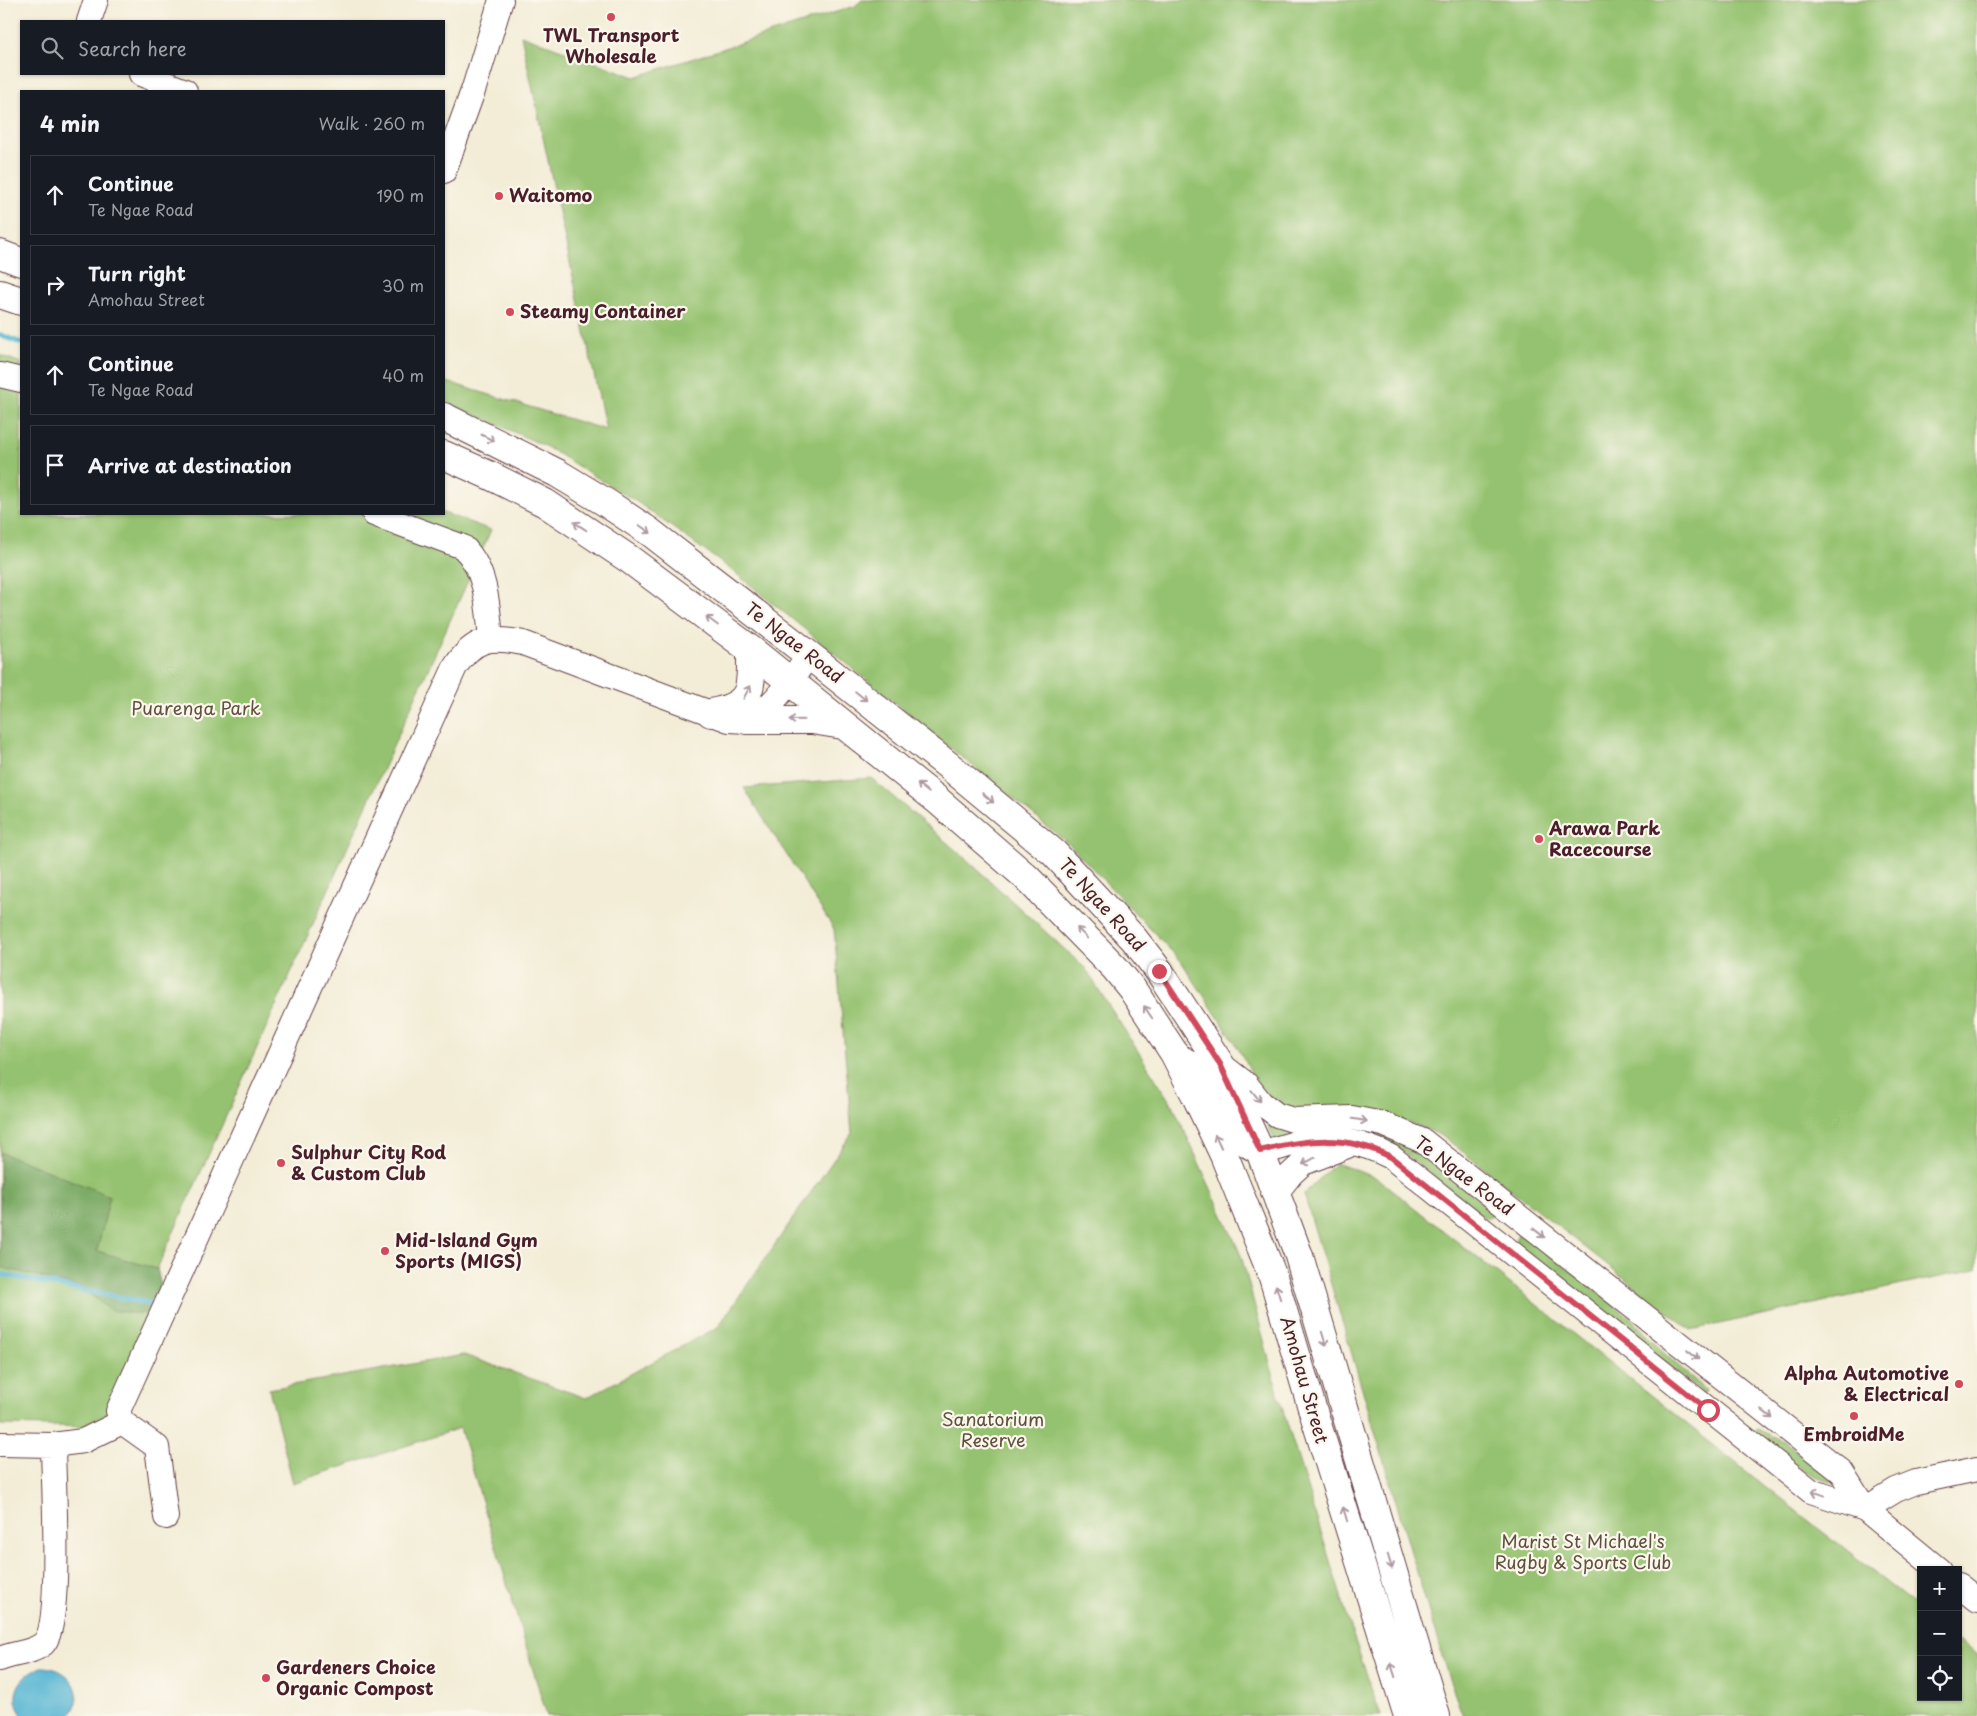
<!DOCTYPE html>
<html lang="en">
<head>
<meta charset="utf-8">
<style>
	:root { --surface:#171b24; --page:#20242c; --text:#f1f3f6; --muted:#9ea1a6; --line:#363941 }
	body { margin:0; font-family:"Playpen Sans",sans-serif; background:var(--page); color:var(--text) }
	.controls { position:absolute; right:15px; bottom:15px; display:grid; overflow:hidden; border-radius:0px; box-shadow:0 1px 4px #0004 }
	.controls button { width:45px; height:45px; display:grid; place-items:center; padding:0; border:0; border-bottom:1px solid var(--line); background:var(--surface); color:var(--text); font:25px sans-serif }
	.stop { position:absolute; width:15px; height:15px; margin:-11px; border:4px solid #d1495b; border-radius:50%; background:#fff }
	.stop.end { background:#d1495b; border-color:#fff; box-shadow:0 1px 5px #0008 }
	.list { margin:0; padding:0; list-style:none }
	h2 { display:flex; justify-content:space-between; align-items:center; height:65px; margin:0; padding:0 20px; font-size:21px }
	h2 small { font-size:16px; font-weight:400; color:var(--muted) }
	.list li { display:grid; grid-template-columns:32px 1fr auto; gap:15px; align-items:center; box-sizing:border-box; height:80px; margin:0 10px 10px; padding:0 10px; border:1px solid var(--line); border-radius:0px }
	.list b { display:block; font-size:19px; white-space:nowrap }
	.list p { margin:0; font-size:16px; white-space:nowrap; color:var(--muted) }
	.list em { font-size:16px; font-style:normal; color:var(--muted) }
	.icon { flex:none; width:28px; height:28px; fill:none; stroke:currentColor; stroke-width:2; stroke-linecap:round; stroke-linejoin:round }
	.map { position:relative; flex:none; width:1977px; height:1716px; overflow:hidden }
	.search { position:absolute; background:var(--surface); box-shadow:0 1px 4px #0004; left:20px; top:20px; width:425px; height:55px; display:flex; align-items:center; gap:12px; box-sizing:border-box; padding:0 18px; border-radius:0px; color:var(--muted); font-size:19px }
	.panel { position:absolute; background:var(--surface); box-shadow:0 1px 4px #0004; left:20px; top:90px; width:425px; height:425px; border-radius:0px }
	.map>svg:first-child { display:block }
</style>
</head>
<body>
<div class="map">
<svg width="1977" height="1716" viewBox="0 0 1977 1716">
	<rect width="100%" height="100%" fill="#fbf7ec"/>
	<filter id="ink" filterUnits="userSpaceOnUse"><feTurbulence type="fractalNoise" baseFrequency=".02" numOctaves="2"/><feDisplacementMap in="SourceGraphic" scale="10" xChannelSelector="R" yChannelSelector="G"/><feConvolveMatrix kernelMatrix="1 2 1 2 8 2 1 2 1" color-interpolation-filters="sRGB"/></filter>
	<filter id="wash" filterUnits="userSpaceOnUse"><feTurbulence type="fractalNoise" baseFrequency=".0096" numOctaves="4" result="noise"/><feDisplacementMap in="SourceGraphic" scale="20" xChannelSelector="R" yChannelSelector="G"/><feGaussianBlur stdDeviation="1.12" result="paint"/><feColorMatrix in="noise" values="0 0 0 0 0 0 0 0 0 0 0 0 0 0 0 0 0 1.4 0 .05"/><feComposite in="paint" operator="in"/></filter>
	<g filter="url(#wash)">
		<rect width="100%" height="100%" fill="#f3edd7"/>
		<!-- green -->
		<path fill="#95c26f" stroke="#70704d" d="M862,0H1977V1269L1691,1330L1445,1138C1399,1112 1341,1114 1289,1109L1275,1101L1261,1089L1235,1043L1181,961L1070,845L733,571L637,502L545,446L444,401V381L606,430L521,35L635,77L855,6Z
			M0,355L21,363V514L444,513L491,530L157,1269L162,1291L113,1403L99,1427L0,1425Z
			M871,778L965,858L1085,968L1174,1108L1241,1255L1281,1404L1354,1638L1381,1716H547L460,1428L293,1483L269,1389L464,1355L586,1398L718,1327L852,1133L834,929L744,788Z
			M1344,1121L1410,1144L1493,1210V1215L1489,1218L1484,1217L1402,1151L1275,1140L1266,1122Z
			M1336,1163L1377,1178L1921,1610V1697H1958V1640L1977,1654V1716H1463L1448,1676L1304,1194Z
			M1518,1234H1524L1631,1318L1665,1354L1706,1390L1704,1394L1517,1246L1515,1240Z
			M1757,1429L1784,1441L1836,1482C1807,1481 1775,1449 1753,1432Z"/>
		<!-- forest -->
		<path fill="#78a862" stroke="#616446" d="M0,1152L110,1196L97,1251L157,1269L162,1291L157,1313H132L110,1310L81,1287L0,1267Z"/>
		<!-- water -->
		<path fill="#54b5d3" stroke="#4f6a7f" d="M41,1667C68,1666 90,1693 69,1716H23C7,1696 20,1675 41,1667Z"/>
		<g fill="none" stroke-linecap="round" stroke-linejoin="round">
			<!-- stream -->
			<path stroke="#54b5d3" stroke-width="5.5" d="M0,335L21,343
				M0,1274L153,1304"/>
		</g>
	</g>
	<g filter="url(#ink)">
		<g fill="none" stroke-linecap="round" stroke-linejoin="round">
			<!-- minor casing -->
			<g stroke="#633e45" stroke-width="26">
				<path id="minor" d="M89,21L96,0
					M141,74L185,91
					M444,171L474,88L501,0
					M0,375L21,380
					M374,514L463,547C487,570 488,609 491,640
					M1174,1053C1183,1059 1199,1066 1205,1076C1221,1101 1226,1141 1259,1151C1267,1153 1293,1143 1303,1141C1333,1136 1365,1143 1391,1157L1811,1491L1865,1509
					M1220,1064L1246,1084L1261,1103L1277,1115L1293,1120L1352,1118L1383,1124L1423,1141L1842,1472L1865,1509L1939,1570
					M1276,1193L1291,1174L1303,1163L1347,1146
					M0,1444L53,1445L83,1441L122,1422
					M1865,1509L1896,1490L1916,1482L1977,1469
					M166,1517L157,1447L122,1422L118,1411L455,667C474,638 490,636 523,643L729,720C734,720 740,721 745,720C769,715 795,674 809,655
					M1958,1585L1977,1600
					M0,1659C14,1653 32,1653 43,1644C63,1626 53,1477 53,1445"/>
			</g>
			<!-- major casing -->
			<g stroke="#633e45" stroke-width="30">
				<path id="major" d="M0,254L21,262
					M0,294L21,301
					M444,417L557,473L605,502L650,532L809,655L949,766L1054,853L1134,939L1159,971L1220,1064L1260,1151L1299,1256L1436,1716
					M444,455L491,476L545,503L629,559L751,650L936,799L1026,877L1115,968L1132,989L1174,1053L1195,1094L1224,1155L1273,1277L1312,1408L1408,1716
					M711,713C755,705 751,687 751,650
					M746,720H812L843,725"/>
			</g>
			<!-- minor -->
			<use href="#minor" stroke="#fff" stroke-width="24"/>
			<!-- major -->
			<use href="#major" stroke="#fff" stroke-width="28"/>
		</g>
		<!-- one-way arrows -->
		<defs><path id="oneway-shaft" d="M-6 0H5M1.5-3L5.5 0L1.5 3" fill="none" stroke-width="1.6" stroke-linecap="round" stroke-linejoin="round" transform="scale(1.25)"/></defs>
		<g stroke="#ae9aa0">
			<use href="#oneway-shaft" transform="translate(488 438) rotate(26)"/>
			<use href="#oneway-shaft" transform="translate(580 526) rotate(-147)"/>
			<use href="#oneway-shaft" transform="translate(645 529) rotate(35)"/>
			<use href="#oneway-shaft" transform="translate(712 621) rotate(-143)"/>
			<use href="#oneway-shaft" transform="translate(747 692) rotate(-62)"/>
			<use href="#oneway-shaft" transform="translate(861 696) rotate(39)"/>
			<use href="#oneway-shaft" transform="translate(796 720) rotate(179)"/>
			<use href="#oneway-shaft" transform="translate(923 788) rotate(-141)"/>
			<use href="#oneway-shaft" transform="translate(988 798) rotate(40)"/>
			<use href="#oneway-shaft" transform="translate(1082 933) rotate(-134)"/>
			<use href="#oneway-shaft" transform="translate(1148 1012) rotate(-124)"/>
			<use href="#oneway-shaft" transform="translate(1256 1096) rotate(51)"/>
			<use href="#oneway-shaft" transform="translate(1360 1120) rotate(10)"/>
			<use href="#oneway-shaft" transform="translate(1218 1141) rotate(-115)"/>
			<use href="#oneway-shaft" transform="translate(1309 1161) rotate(152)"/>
			<use href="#oneway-shaft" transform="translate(1539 1233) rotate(38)"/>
			<use href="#oneway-shaft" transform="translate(1278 1292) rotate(-107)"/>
			<use href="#oneway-shaft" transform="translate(1324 1339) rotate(73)"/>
			<use href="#oneway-shaft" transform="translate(1693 1355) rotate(38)"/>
			<use href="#oneway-shaft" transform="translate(1767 1414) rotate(38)"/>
			<use href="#oneway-shaft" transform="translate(1818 1493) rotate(-160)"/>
			<use href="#oneway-shaft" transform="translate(1345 1514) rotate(-107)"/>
			<use href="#oneway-shaft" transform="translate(1390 1562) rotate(73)"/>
			<use href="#oneway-shaft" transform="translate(1393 1670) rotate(-108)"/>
		</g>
	</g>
	<g fill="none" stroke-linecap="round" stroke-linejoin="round" filter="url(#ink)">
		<!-- route -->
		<path stroke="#d1495b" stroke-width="6" d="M1159,971L1220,1064L1260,1151C1308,1139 1346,1134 1391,1157L1708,1410"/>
	</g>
	<!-- markers -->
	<g fill="#d1495b" stroke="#fbf7ec" stroke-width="2">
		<circle cx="611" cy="17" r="5"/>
		<circle cx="499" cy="196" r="5"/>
		<circle cx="510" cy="312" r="5"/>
		<circle cx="1539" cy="839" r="5"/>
		<circle cx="281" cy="1163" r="5"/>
		<circle cx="385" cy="1251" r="5"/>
		<circle cx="1959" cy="1384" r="5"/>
		<circle cx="1854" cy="1416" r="5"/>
		<circle cx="266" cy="1678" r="5"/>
	</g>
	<g text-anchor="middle" stroke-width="4.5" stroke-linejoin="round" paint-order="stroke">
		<!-- poi labels -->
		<g font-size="18" font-weight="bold" fill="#4a1f2b" stroke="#fbf7ec" text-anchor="start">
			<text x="611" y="42" text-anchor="middle">TWL Transport<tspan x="611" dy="21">Wholesale</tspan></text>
			<text x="509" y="202">Waitomo</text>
			<text x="520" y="318">Steamy Container</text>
			<text x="1549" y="835">Arawa Park<tspan x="1549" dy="21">Racecourse</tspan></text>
			<text x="291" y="1159">Sulphur City Rod<tspan x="291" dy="21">&amp; Custom Club</tspan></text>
			<text x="395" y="1247">Mid-Island Gym<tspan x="395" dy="21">Sports (MIGS)</tspan></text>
			<text x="1949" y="1380" text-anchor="end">Alpha Automotive<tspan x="1949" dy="21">&amp; Electrical</tspan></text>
			<text x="1854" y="1441" text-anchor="middle">EmbroidMe</text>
			<text x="276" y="1674">Gardeners Choice<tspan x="276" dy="21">Organic Compost</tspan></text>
		</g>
		<!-- street labels -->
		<g font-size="18" fill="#4a1f2b" stroke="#fbf7ec">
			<text transform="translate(794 643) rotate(38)" y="6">Te Ngae Road</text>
			<text transform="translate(1102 905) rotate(48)" y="6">Te Ngae Road</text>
			<text transform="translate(1464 1176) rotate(37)" y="6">Te Ngae Road</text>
			<text transform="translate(1304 1380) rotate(74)" y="6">Amohau Street</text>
		</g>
		<!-- park labels -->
		<g font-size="18" fill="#60503f" stroke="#fbf7ec">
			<text x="196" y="715">Puarenga Park</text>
			<text x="993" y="1426">Sanatorium<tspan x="993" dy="21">Reserve</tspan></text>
			<text x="1583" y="1548">Marist St Michael's<tspan x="1583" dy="21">Rugby &amp; Sports Club</tspan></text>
		</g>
	</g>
</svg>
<div class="controls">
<button>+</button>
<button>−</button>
<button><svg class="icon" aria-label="locate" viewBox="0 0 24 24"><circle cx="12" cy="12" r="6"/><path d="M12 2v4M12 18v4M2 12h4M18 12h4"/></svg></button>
</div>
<div class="stop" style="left:1708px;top:1410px"></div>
<div class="stop end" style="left:1159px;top:971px"></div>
<div class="search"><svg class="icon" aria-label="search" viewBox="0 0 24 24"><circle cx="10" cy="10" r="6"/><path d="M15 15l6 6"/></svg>Search here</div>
<section class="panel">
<h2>4 min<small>Walk · 260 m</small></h2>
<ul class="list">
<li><svg class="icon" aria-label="ahead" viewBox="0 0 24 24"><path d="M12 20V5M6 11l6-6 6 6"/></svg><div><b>Continue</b><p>Te Ngae Road</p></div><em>190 m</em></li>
<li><svg class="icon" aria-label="right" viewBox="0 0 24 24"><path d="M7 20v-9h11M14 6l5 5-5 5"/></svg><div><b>Turn right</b><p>Amohau Street</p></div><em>30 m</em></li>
<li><svg class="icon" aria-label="ahead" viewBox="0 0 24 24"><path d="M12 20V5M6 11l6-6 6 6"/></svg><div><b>Continue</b><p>Te Ngae Road</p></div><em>40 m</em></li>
<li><svg class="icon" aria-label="arrive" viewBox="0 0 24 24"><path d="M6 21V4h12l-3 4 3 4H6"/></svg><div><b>Arrive at destination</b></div></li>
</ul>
</section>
</div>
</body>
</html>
